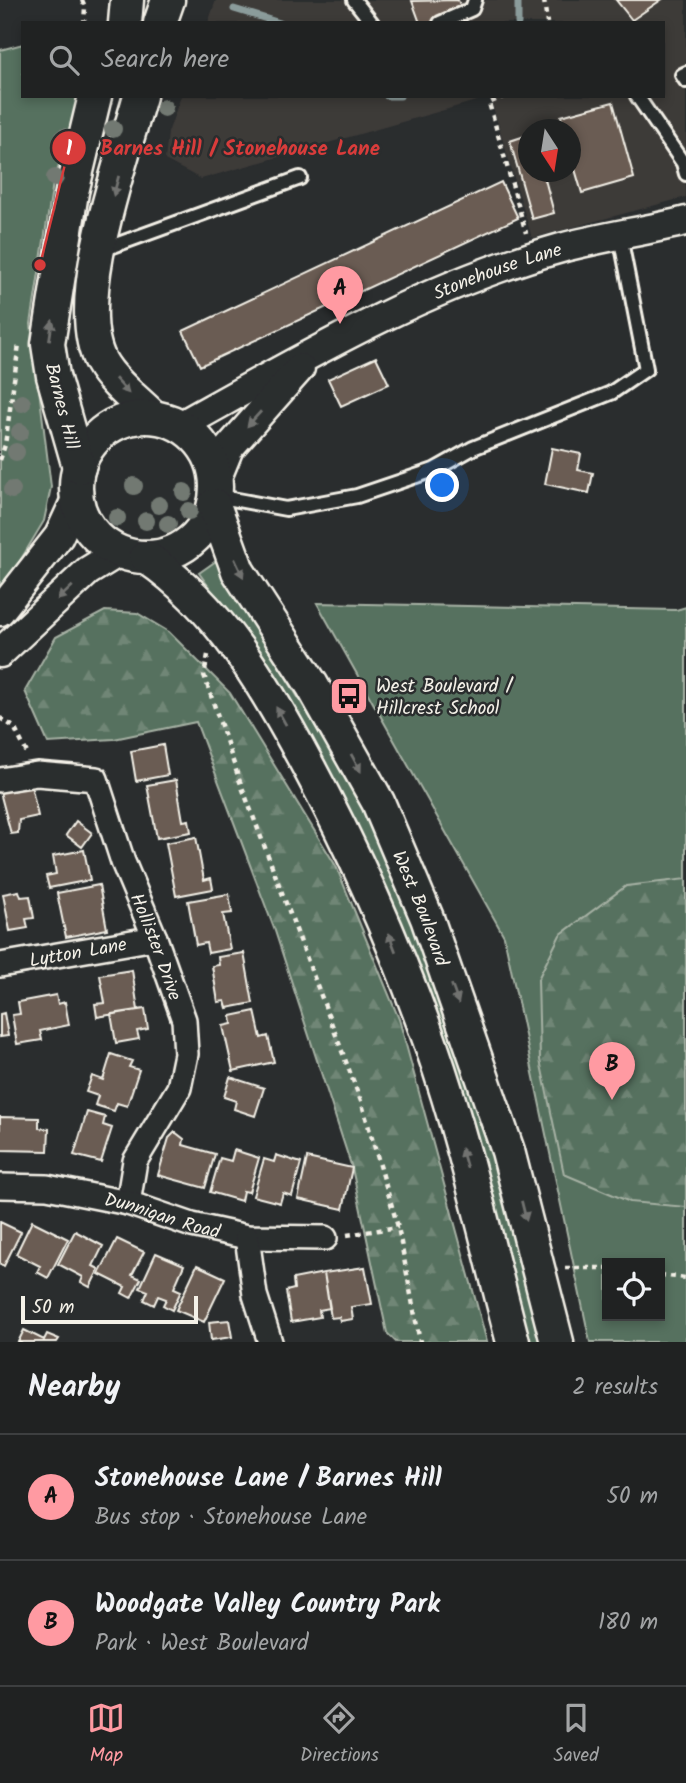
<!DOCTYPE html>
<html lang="en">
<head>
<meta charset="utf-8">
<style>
	:root { --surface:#202222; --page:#2d2f2f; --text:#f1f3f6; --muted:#a2a4a5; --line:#3d3f40; --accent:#ff9aa2 }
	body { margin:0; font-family:Kalam,sans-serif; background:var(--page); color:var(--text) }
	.controls { position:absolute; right:21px; bottom:21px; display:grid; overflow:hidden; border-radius:0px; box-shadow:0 4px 10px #0003 }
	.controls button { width:63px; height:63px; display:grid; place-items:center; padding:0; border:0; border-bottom:2px solid var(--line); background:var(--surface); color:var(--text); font:35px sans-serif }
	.compass { position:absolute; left:518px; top:119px; width:63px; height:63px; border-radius:50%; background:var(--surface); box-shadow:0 4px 10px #0003; rotate:168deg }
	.scale { position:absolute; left:21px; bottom:18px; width:177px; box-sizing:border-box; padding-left:7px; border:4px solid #f4f1e8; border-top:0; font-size:19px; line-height:24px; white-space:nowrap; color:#f4f1e8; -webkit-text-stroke:5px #2a2d2e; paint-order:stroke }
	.you { position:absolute; left:443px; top:486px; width:24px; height:24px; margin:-18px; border:5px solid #fff; border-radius:50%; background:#1a73e8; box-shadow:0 0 0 10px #1a73e833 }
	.badge { display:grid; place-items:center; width:46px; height:46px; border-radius:50%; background:var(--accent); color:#111; font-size:23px; font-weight:700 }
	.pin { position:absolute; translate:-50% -58px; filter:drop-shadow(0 2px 4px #0008) }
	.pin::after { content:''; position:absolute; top:37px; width:24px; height:21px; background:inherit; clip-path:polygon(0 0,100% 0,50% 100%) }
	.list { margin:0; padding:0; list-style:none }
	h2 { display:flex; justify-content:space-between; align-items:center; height:91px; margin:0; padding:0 28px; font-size:30px }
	h2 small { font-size:23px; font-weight:400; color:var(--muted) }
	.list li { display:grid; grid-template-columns:46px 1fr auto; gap:21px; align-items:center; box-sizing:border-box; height:126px; padding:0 28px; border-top:2px solid var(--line) }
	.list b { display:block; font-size:26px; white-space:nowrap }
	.list p { margin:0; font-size:23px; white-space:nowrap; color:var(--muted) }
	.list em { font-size:23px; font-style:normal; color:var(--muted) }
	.icon { flex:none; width:38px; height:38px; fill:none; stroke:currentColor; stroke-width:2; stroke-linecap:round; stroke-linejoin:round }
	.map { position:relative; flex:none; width:686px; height:1342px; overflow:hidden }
	.search { position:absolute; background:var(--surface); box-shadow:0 4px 10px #0003; left:21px; right:21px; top:21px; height:77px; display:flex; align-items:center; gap:18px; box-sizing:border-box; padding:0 24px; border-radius:0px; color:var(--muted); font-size:26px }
	.sheet { height:343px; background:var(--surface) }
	nav { display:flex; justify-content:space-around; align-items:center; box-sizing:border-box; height:98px; border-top:2px solid var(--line); background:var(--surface); font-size:19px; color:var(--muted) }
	nav a { display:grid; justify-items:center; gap:4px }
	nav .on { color:var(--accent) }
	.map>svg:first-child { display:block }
</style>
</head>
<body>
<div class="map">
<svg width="686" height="1342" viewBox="0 0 686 1342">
	<defs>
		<pattern id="forest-firs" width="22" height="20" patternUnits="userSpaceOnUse" patternTransform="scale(1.75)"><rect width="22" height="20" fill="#57715f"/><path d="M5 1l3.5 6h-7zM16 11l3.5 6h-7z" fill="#708676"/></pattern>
	</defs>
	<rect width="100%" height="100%" fill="#2a2d2e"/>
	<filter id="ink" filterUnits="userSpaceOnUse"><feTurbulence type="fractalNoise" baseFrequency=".0143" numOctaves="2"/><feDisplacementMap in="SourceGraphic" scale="14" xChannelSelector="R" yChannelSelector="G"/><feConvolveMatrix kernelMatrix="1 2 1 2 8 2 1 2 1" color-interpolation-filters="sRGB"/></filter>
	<g filter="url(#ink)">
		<!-- built -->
		<path fill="#3e3b39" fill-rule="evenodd" d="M216,0H686V197L532,238L490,97L201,179L165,160L168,133L181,96H663V23H208ZM528,130H570V172H528Z"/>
		<!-- green -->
		<path fill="#57715f" stroke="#a6b1a4" stroke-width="2" fill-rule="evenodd" d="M23,44V96H83L53,183L31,324L51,487L44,521L0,594V50Z
			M216,561L355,792L413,922L466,1050L544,1342H524L448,1063L242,633L199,573Z
			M317,603L676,610L686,607V1342H590L504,936ZM607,1263H660V1316H607Z"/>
		<!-- forest -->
		<path fill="url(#forest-firs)" stroke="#a6b1a4" stroke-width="2" d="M105,611L137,613L169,632L230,693L336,866L399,1019L487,1342H396L387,1333L352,1168L275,931L196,722L114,739L48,743L25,691L56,637Z
			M686,879V1207L630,1202L564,1174L540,1060L538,979L560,935L626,886Z"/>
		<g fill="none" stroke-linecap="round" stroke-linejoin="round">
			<!-- stream -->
			<path stroke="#8b9c9b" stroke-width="7" d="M234,9L280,23
				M518,23V0
				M387,96H400"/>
		</g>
		<!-- building -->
		<path fill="#6b5c52" stroke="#f4f1e8" stroke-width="2" d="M458,0L467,23H420L412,1Z
			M616,0H661L632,20Z
			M613,102L634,178L582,193L570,152V130H564L561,116Z
			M528,135V172H543L554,213L532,219L510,141Z
			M501,182L518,218L200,366L183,331Z
			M376,357L389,384L341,406L328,379Z
			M552,448L581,454L578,470L593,473L589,493L545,484Z
			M163,745L168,775L136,781L131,751Z
			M176,780L183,821L189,820L191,832L157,838L147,785Z
			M31,785L38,816L19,820L18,833L11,834L0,792Z
			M76,821L92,833L82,847L66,835Z
			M196,837L204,880L211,878L213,889L176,896L166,843Z
			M84,850L90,880L49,888L46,876L56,874L53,856Z
			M99,885L107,929L66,937L57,893Z
			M19,891L21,897L30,896L34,918L26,919L28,928L10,931L3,894Z
			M229,894L232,913L223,914L230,949L208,953L206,943L196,945L188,901Z
			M244,953L253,1003L227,1008L225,1001L218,1002L212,966L219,965L218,957Z
			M132,970L138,1010L97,1017L95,1004L105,1003L100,975Z
			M56,995L58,1004L65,1002L69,1025L40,1031L42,1040L17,1044L12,1015L20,1014L18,1002Z
			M145,1009L148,1029L137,1031L139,1039L116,1043L111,1014Z
			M255,1011L261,1038L268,1036L274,1062L233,1071L223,1026L232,1024L231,1016Z
			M4,1013L8,1036L0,1037V1014Z
			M111,1054L132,1061L129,1067L139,1070L127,1106L117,1103L114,1111L95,1105L98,1096L86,1092L92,1076L103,1080Z
			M230,1077L264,1088L255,1116L234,1109L236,1101L224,1097Z
			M87,1112L105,1117L103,1125L112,1128L101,1162L74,1155Z
			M0,1117L39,1118V1128L49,1129L48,1151L0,1150Z
			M175,1132L184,1139L183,1145L215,1154L205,1188L158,1175L169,1138Z
			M234,1150L259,1158L249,1192L243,1191L241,1201L210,1192L220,1158L231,1161Z
			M276,1155L301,1163L292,1196L283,1193L280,1203L253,1196L264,1159L274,1162Z
			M307,1158L352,1168L343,1209L298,1199Z
			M32,1221L68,1239L48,1278L37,1272L40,1266L16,1254Z
			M0,1222L21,1232L4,1266L0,1264Z
			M75,1231L103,1246L93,1266L99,1269L90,1287L81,1282L83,1277L58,1264Z
			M117,1239L144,1252L132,1275L141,1279L131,1298L122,1293L125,1287L99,1274Z
			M156,1253L184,1265L174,1288L181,1291L172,1310L163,1305L166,1299L158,1296L154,1305L144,1300L148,1291L140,1288Z
			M197,1265L225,1278L204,1322L176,1310Z
			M365,1267L372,1304L351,1307L353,1319L340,1321L339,1317L331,1318L324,1273Z
			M324,1273L330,1308L319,1310L320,1317L291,1322L286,1291L294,1289L293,1279Z
			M229,1320L232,1337L211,1340L209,1322Z
			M24,1330L44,1340L47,1334L59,1339L57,1342H18Z"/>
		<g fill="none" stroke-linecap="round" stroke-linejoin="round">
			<!-- service casing -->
			<g stroke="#f4f1e8" stroke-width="18">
				<path id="service" d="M354,0L372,23
					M440,23L472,9L475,0
					M686,73L682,75L686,81
					M637,96L683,163L686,174
					M102,250L300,178
					M216,496L286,509L357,496L434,470L473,448L611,393L646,369L620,236"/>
			</g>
			<!-- minor casing -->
			<g stroke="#f4f1e8" stroke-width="28">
				<g id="minor">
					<path id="s1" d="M0,780L37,774L96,779L123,862L155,938L184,1020L186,1054L179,1088L135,1161L128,1203"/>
					<path id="s2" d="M0,965L155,938"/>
					<path id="s3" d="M0,1186L47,1187L128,1203L192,1225L247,1237L325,1238"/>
					<path d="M247,1237L255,1295L270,1342"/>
				</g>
			</g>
			<!-- tertiary casing -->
			<g stroke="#f4f1e8" stroke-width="33">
				<g id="tertiary">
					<path id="s4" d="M180,426C302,358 426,285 561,248C602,237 645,231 686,221"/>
					<path d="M216,480L229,448L300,368"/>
					<path d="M0,611L59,536L77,497"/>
					<path d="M0,653L88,571L119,552"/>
				</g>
			</g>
			<!-- secondary casing -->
			<g stroke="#f4f1e8" stroke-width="37">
				<g id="secondary">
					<path d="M125,23L127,0"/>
					<path d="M160,23L168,0"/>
					<path d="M140,96C122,161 69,303 101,362C112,382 137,401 153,417"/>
					<circle cx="146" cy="487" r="70"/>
					<path d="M79,467L53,376L48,344L72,192L95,96"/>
					<path id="s5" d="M214,505L238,571L312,685L378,802L427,918L508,1151L557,1342"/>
					<path d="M146,557C220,607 266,687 307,764C356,855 397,948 431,1045C465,1142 487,1243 513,1342"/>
				</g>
			</g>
			<!-- path -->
			<path stroke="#f4f1e8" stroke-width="4.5" stroke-dasharray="5 5" stroke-linecap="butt" d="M82,0L85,7L84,23
				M544,0L547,23
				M505,96L489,103L526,233
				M0,460L5,445L19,344
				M208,655L204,675L239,779L362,1104L398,1227L420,1342
				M0,718L14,727L28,755
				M347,1235L398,1227
				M565,1268H607
				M660,1275L686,1278"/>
			<!-- service -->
			<use href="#service" stroke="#2a2d2e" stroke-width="12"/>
			<!-- minor -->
			<use href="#minor" stroke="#2a2d2e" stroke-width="23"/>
			<!-- tertiary -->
			<use href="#tertiary" stroke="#2a2d2e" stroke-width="28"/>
			<!-- secondary -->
			<use href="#secondary" stroke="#2a2d2e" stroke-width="32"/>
		</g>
		<!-- trees -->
		<g fill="#727972">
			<circle cx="164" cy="108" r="9"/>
			<circle cx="113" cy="129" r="9"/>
			<circle cx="64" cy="137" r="9"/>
			<circle cx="55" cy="178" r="9"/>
			<circle cx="22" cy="403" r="9"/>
			<circle cx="20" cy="432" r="9"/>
			<circle cx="16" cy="452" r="9"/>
			<circle cx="134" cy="486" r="9"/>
			<circle cx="12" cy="490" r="9"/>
			<circle cx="184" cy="492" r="9"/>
			<circle cx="159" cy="505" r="9"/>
			<circle cx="189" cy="511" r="9"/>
			<circle cx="117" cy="518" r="9"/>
			<circle cx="146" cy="521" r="9"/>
			<circle cx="168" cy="524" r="9"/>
		</g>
		<!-- one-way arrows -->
		<defs><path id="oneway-solid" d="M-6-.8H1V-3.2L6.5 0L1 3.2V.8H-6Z" transform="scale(1.75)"/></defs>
		<g fill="#71726f">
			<use href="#oneway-solid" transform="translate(116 186) rotate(105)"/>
			<use href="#oneway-solid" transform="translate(51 330) rotate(-81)"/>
			<use href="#oneway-solid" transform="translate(122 386) rotate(48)"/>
			<use href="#oneway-solid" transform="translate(254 419) rotate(132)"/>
			<use href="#oneway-solid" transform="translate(239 568) rotate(65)"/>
			<use href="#oneway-solid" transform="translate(65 593) rotate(137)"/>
			<use href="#oneway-solid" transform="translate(281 716) rotate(-119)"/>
			<use href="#oneway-solid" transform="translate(356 763) rotate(61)"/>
			<use href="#oneway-solid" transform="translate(392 942) rotate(-111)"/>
			<use href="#oneway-solid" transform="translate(455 994) rotate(70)"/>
			<use href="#oneway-solid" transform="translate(464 1158) rotate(-106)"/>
			<use href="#oneway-solid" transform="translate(524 1211) rotate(76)"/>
		</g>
	</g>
	<!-- icons -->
	<defs>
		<g id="bus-square" transform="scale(2.0125)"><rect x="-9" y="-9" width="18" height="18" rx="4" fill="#ff9aa2" stroke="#2a2d2e"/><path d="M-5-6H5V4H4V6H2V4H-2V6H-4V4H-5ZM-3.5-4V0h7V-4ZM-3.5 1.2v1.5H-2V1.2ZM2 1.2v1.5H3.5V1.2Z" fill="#111"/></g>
	</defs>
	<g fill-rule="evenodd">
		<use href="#bus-square" x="349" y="696"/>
	</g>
	<g text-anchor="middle" stroke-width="5" stroke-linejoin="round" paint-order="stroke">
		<!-- street labels -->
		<g font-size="19" fill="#f4f1e8" stroke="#2a2d2e">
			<text dy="7" stroke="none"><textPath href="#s4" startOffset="354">Stonehouse Lane</textPath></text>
			<text transform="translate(63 406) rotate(76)" y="7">Barnes Hill</text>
			<text dy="7" stroke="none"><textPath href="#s5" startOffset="455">West Boulevard</textPath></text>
			<text dy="7" stroke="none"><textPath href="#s1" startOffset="275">Hollister Drive</textPath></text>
			<text dy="7" stroke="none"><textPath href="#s2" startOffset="79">Lytton Lane</textPath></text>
			<text dy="7" stroke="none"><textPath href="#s3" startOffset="166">Dunnigan Road</textPath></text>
		</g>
		<!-- poi labels -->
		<g font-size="19" fill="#f4f1e8" stroke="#2a2d2e" text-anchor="start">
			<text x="376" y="692">West Boulevard /<tspan x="376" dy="22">Hillcrest School</tspan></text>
		</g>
	</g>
	<!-- callouts -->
	<path fill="none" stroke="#d93c3b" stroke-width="2.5" d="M40 265L69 148"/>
	<g fill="#d93c3b" stroke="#2a2d2e" stroke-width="2.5">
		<circle cx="40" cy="265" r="7"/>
		<circle cx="69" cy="148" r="18"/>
	</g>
	<g font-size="21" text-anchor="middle" font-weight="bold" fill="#fff">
		<text x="69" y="155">1</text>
	</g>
	<g font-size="21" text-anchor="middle" font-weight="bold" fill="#d93c3b" stroke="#2a2d2e" stroke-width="5" stroke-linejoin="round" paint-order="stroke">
		<text x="240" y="155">Barnes Hill / Stonehouse Lane</text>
	</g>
</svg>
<div class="controls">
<button><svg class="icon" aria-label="locate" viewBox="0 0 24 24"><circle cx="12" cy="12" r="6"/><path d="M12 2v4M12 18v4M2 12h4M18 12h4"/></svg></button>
</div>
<svg class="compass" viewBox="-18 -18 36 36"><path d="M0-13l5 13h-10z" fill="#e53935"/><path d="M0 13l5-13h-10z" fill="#a2a4a5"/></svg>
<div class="scale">50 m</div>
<div class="you"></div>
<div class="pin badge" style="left:340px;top:324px">A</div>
<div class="pin badge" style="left:612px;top:1100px">B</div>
<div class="search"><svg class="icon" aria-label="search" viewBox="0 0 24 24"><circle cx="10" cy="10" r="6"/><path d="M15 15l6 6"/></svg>Search here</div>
</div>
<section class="sheet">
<h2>Nearby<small>2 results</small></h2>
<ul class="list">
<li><span class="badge">A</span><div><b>Stonehouse Lane / Barnes Hill</b><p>Bus stop · Stonehouse Lane</p></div><em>50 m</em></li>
<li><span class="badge">B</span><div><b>Woodgate Valley Country Park</b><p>Park · West Boulevard</p></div><em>180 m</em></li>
</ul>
</section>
<nav>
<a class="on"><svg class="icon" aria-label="map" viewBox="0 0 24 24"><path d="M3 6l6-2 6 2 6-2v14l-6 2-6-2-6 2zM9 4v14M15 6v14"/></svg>Map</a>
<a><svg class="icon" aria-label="directions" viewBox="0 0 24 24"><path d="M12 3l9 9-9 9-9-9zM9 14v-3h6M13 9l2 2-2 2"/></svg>Directions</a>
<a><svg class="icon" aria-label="saved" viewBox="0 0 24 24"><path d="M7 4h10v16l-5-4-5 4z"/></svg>Saved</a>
</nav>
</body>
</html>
